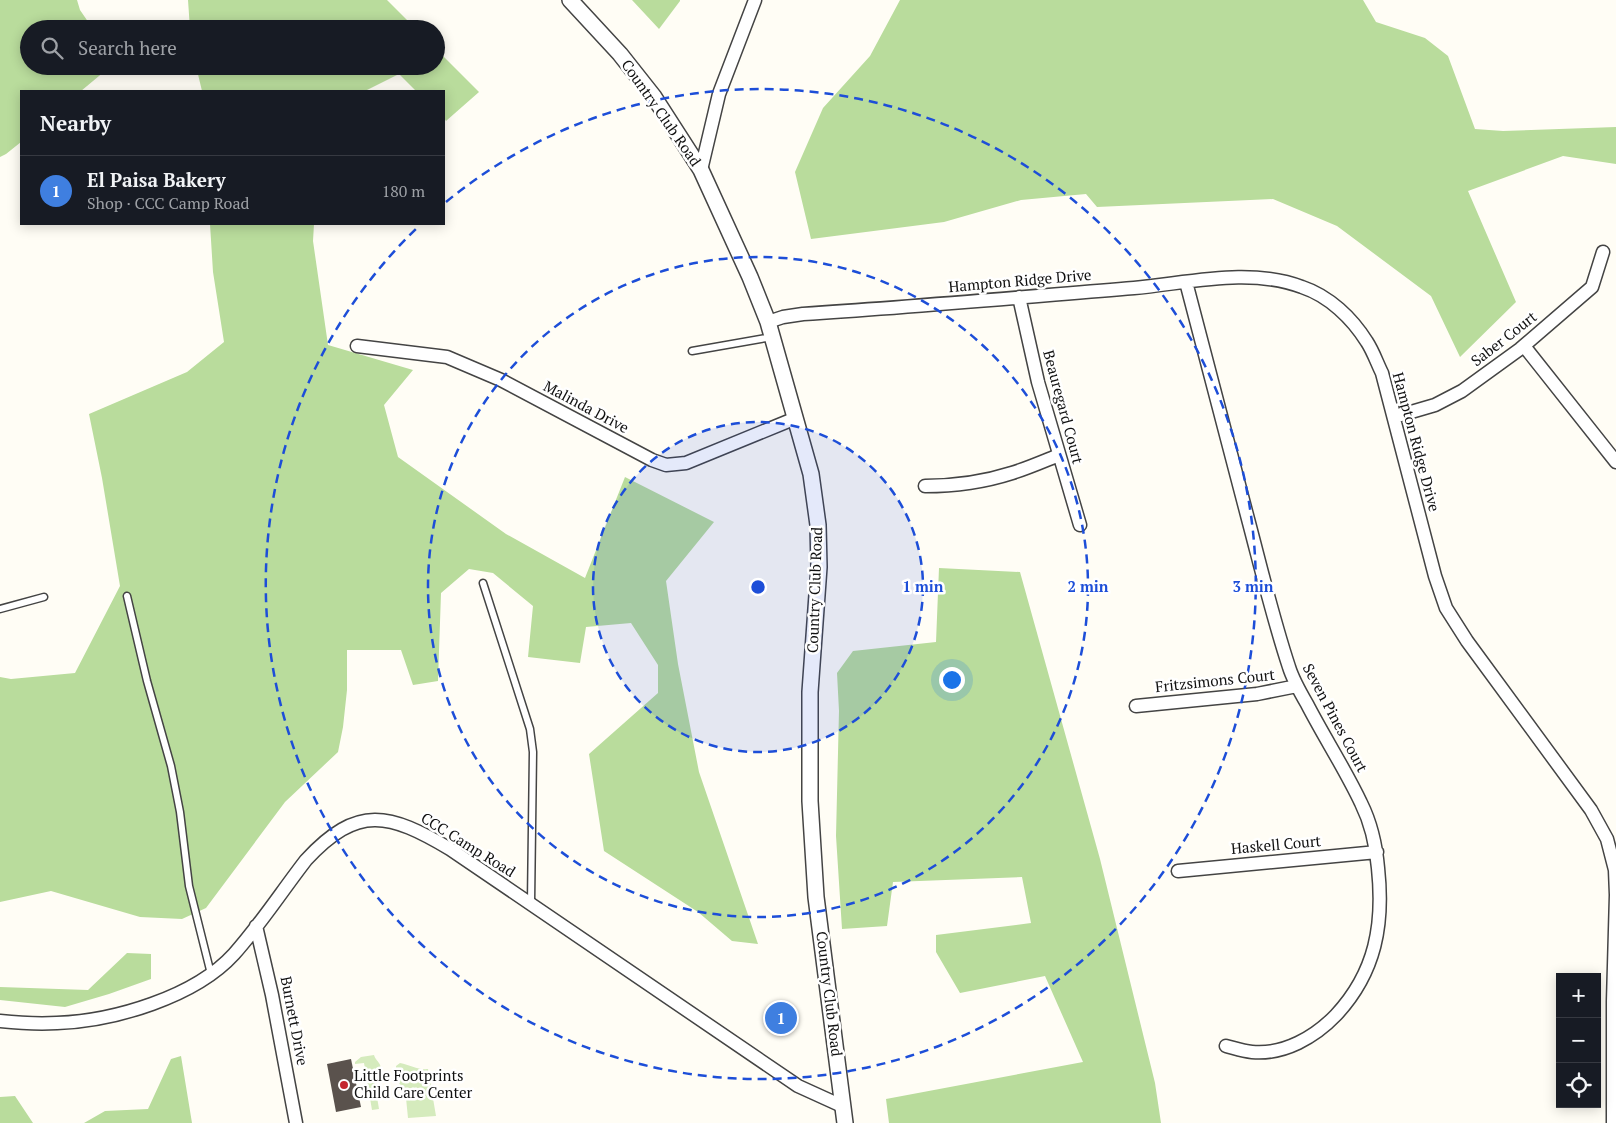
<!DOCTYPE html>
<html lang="en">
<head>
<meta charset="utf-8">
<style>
	:root { --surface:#171b24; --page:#242831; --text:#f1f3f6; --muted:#9ea1a6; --line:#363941; --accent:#db2777 }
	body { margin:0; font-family:"PT Serif",serif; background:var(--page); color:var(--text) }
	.controls { position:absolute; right:15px; bottom:15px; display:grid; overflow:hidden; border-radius:0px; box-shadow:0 2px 12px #0003 }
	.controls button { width:45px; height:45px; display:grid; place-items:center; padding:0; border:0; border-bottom:1px solid var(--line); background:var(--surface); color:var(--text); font:25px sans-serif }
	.you { position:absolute; left:951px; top:679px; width:18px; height:18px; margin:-12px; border:4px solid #fff; border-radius:50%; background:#1a73e8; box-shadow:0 0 0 8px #1a73e833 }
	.badge { display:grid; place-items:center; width:32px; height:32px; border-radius:50%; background:var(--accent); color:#fff; font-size:16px; font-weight:700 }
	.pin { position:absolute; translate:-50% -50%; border:2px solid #fff; box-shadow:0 1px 5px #0006 }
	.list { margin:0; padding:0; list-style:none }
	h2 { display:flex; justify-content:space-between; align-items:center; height:65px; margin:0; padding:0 20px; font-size:21px }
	h2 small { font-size:16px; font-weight:400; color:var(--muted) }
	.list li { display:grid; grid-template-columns:32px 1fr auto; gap:15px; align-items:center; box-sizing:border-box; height:70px; padding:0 20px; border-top:1px solid var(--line) }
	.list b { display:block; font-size:19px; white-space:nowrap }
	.list p { margin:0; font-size:16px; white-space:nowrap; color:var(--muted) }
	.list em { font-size:16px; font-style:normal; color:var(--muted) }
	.icon { flex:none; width:28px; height:28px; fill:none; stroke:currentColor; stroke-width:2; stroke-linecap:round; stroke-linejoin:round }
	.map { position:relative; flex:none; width:1616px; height:1123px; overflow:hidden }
	.search { position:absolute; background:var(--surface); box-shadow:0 2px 12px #0003; left:20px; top:20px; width:425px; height:55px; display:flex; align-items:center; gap:12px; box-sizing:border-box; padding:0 18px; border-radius:28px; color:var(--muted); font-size:19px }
	.panel { position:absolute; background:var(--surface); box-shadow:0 2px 12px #0003; left:20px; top:90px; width:425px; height:135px; border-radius:0px }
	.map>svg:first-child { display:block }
</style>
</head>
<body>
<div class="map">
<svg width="1616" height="1123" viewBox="0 0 1616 1123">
	<rect width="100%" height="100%" fill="#fffdf5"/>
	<!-- green -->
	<path fill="#d5ebbd" d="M374,1055C376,1062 384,1064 379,1072L375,1070L373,1073L379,1109L372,1110L364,1063L355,1064V1062L361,1057Z
		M400,1063C410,1065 418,1070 428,1069L436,1116L408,1118L406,1098L396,1076V1066Z"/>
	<!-- forest -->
	<path fill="#b9dc9c" d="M0,0H77L80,10L93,29H29V66H111L81,91H21V142L6,154L0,157Z
		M188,0H387L416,29H190Z
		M632,0H680V1L659,29Z
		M900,0H1363L1376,22L1425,38L1448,56L1475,129L1503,131L1616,127V164L1563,156L1468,191L1516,302L1460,357L1431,296L1337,226L1273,199L1097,207L1086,194L1021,200L944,222L811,239L795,172L823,108L870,56Z
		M436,49L479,92L446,121L444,118V91H416L399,74L365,91H202L196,66H436Z
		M210,224H314L313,241L328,345L413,370L384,405L398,457L506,534L585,578L625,477L714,522L666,581L678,664L699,772L758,944L732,941L698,912L604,851L589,754L658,693V665L631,623L586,627L580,663L528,657L533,606L493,573L469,569L441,593L438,681L413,685L401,650H347V690L343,727L338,752L285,802L206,908L182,919L140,917L51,891L0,902V677L11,679L75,673L120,586L102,478L89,414L187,372L224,342L213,272Z
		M939,568L1020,572L1100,859L1155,1083L1161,1123H889L886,1099L1083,1062L1045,976L960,993L936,952V935L1031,923L1022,877L893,882L887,926L842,929L836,836L839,711L837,673L853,651L936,642Z
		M127,953L151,954V979L109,994L65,1007L0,1000V987L88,990Z
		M181,1056L192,1123H84L105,1111L148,1109L171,1059Z
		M15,1096L33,1123H0V1097Z"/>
	<!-- building -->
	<path fill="#5a524d" d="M351,1059L361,1107L336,1112L327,1064Z"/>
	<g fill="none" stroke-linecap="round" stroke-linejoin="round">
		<!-- service casing -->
		<g stroke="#444" stroke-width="9">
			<path id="service" d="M692,351L772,337
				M483,583L530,729L533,752L531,903
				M127,596L147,681L171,766L180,812L189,886L211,974
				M0,609L44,597"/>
		</g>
		<!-- minor casing -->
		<g stroke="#444" stroke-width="15">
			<path id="minor" d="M701,170L719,94L755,0
				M1186,282C1207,361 1228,440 1248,519C1261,568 1273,619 1289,667C1293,680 1300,692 1307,704C1324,737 1345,769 1361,803C1371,823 1376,845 1378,868C1384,924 1376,972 1336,1015C1315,1037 1284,1055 1252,1052C1243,1051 1234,1048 1226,1046
				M1019,297L1038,382L1080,525
				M768,322L783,317L803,314C913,307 1024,297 1134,288C1189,283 1249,267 1302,287C1329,296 1352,318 1367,342C1373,351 1377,363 1382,373L1435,576L1446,608L1467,641L1591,810L1607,839L1615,870L1616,895L1613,1001V1123
				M357,346L447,357L501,380L652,460L666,465L686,463L796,418
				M1524,346L1616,462
				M1394,417L1435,405L1462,391L1520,349L1592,287L1603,252
				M925,486C954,486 984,482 1012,473C1028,468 1044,461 1059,455
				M1136,706L1257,694L1297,686
				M1178,871L1377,852
				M256,926L272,995L296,1123
				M0,1021C19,1023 38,1024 57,1023C114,1021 195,997 234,954C260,925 282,891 306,860C358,804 389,813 450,849L798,1086L842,1106"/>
		</g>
		<!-- tertiary casing -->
		<g stroke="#444" stroke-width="18">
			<path id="tertiary" d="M570,0L620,54L654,97L701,170L750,277L768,322L811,474L818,525L819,567L810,692V801L816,897L845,1123"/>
		</g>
		<!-- service -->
		<use href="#service" stroke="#fff" stroke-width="6"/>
		<!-- minor -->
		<use href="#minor" stroke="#fff" stroke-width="12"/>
		<!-- tertiary -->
		<use href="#tertiary" stroke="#fff" stroke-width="15"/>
	</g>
	<!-- distance rings -->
	<circle cx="758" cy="587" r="165" fill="#1d4ed8" fill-opacity=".12"/>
	<g fill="none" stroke="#1d4ed8" stroke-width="2.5" stroke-dasharray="9 6">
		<circle cx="758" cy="587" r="165"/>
		<circle cx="758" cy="587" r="330"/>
		<path d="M446 202A495 495 0 1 1 420 225"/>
	</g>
	<!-- markers -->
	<circle fill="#c4262e" stroke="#fff" stroke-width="2" cx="344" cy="1085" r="5"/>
	<g text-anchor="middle" stroke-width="5" stroke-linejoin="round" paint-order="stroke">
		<!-- street labels -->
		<g font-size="15" fill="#111" stroke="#fff">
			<text transform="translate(661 113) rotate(55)" y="5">Country Club Road</text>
			<text transform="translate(1020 281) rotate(-5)" y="5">Hampton Ridge Drive</text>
			<text transform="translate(1504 339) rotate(-38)" y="5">Saber Court</text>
			<text transform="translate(586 407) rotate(28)" y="5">Malinda Drive</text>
			<text transform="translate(1063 407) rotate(75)" y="5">Beauregard Court</text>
			<text transform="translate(1416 442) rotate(75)" y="5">Hampton Ridge Drive</text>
			<text transform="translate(815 590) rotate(-88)" y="5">Country Club Road</text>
			<text transform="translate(1215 681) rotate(-6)" y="5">Fritzsimons Court</text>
			<text transform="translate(1335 718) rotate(62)" y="5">Seven Pines Court</text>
			<text transform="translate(468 845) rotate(32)" y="5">CCC Camp Road</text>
			<text transform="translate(1276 845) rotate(-5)" y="5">Haskell Court</text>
			<text transform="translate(829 994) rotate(83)" y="5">Country Club Road</text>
			<text transform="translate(294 1021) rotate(79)" y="5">Burnett Drive</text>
		</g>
		<!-- poi labels -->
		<g font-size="15" fill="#111" stroke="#fff" text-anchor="start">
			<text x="354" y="1081">Little Footprints<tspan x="354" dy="17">Child Care Center</tspan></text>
		</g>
	</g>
	<circle cx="758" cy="587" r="8" fill="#1d4ed8" stroke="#fff" stroke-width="2.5"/>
	<g font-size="15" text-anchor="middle" font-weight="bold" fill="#1d4ed8" stroke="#fff" stroke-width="5" stroke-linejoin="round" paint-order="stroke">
		<text x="923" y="592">1 min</text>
		<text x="1088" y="592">2 min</text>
		<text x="1253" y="592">3 min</text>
	</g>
</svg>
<div class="controls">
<button>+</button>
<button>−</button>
<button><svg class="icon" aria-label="locate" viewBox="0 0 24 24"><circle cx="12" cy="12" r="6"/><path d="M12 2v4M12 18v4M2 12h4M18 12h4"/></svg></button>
</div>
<div class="you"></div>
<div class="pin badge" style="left:781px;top:1018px;background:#3f7fe0">1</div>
<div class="search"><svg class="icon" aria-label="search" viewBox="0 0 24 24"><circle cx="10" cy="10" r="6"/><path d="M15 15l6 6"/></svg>Search here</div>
<section class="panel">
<h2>Nearby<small></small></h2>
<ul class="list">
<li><span class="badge" style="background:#3f7fe0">1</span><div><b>El Paisa Bakery</b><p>Shop · CCC Camp Road</p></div><em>180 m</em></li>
</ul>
</section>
</div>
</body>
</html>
